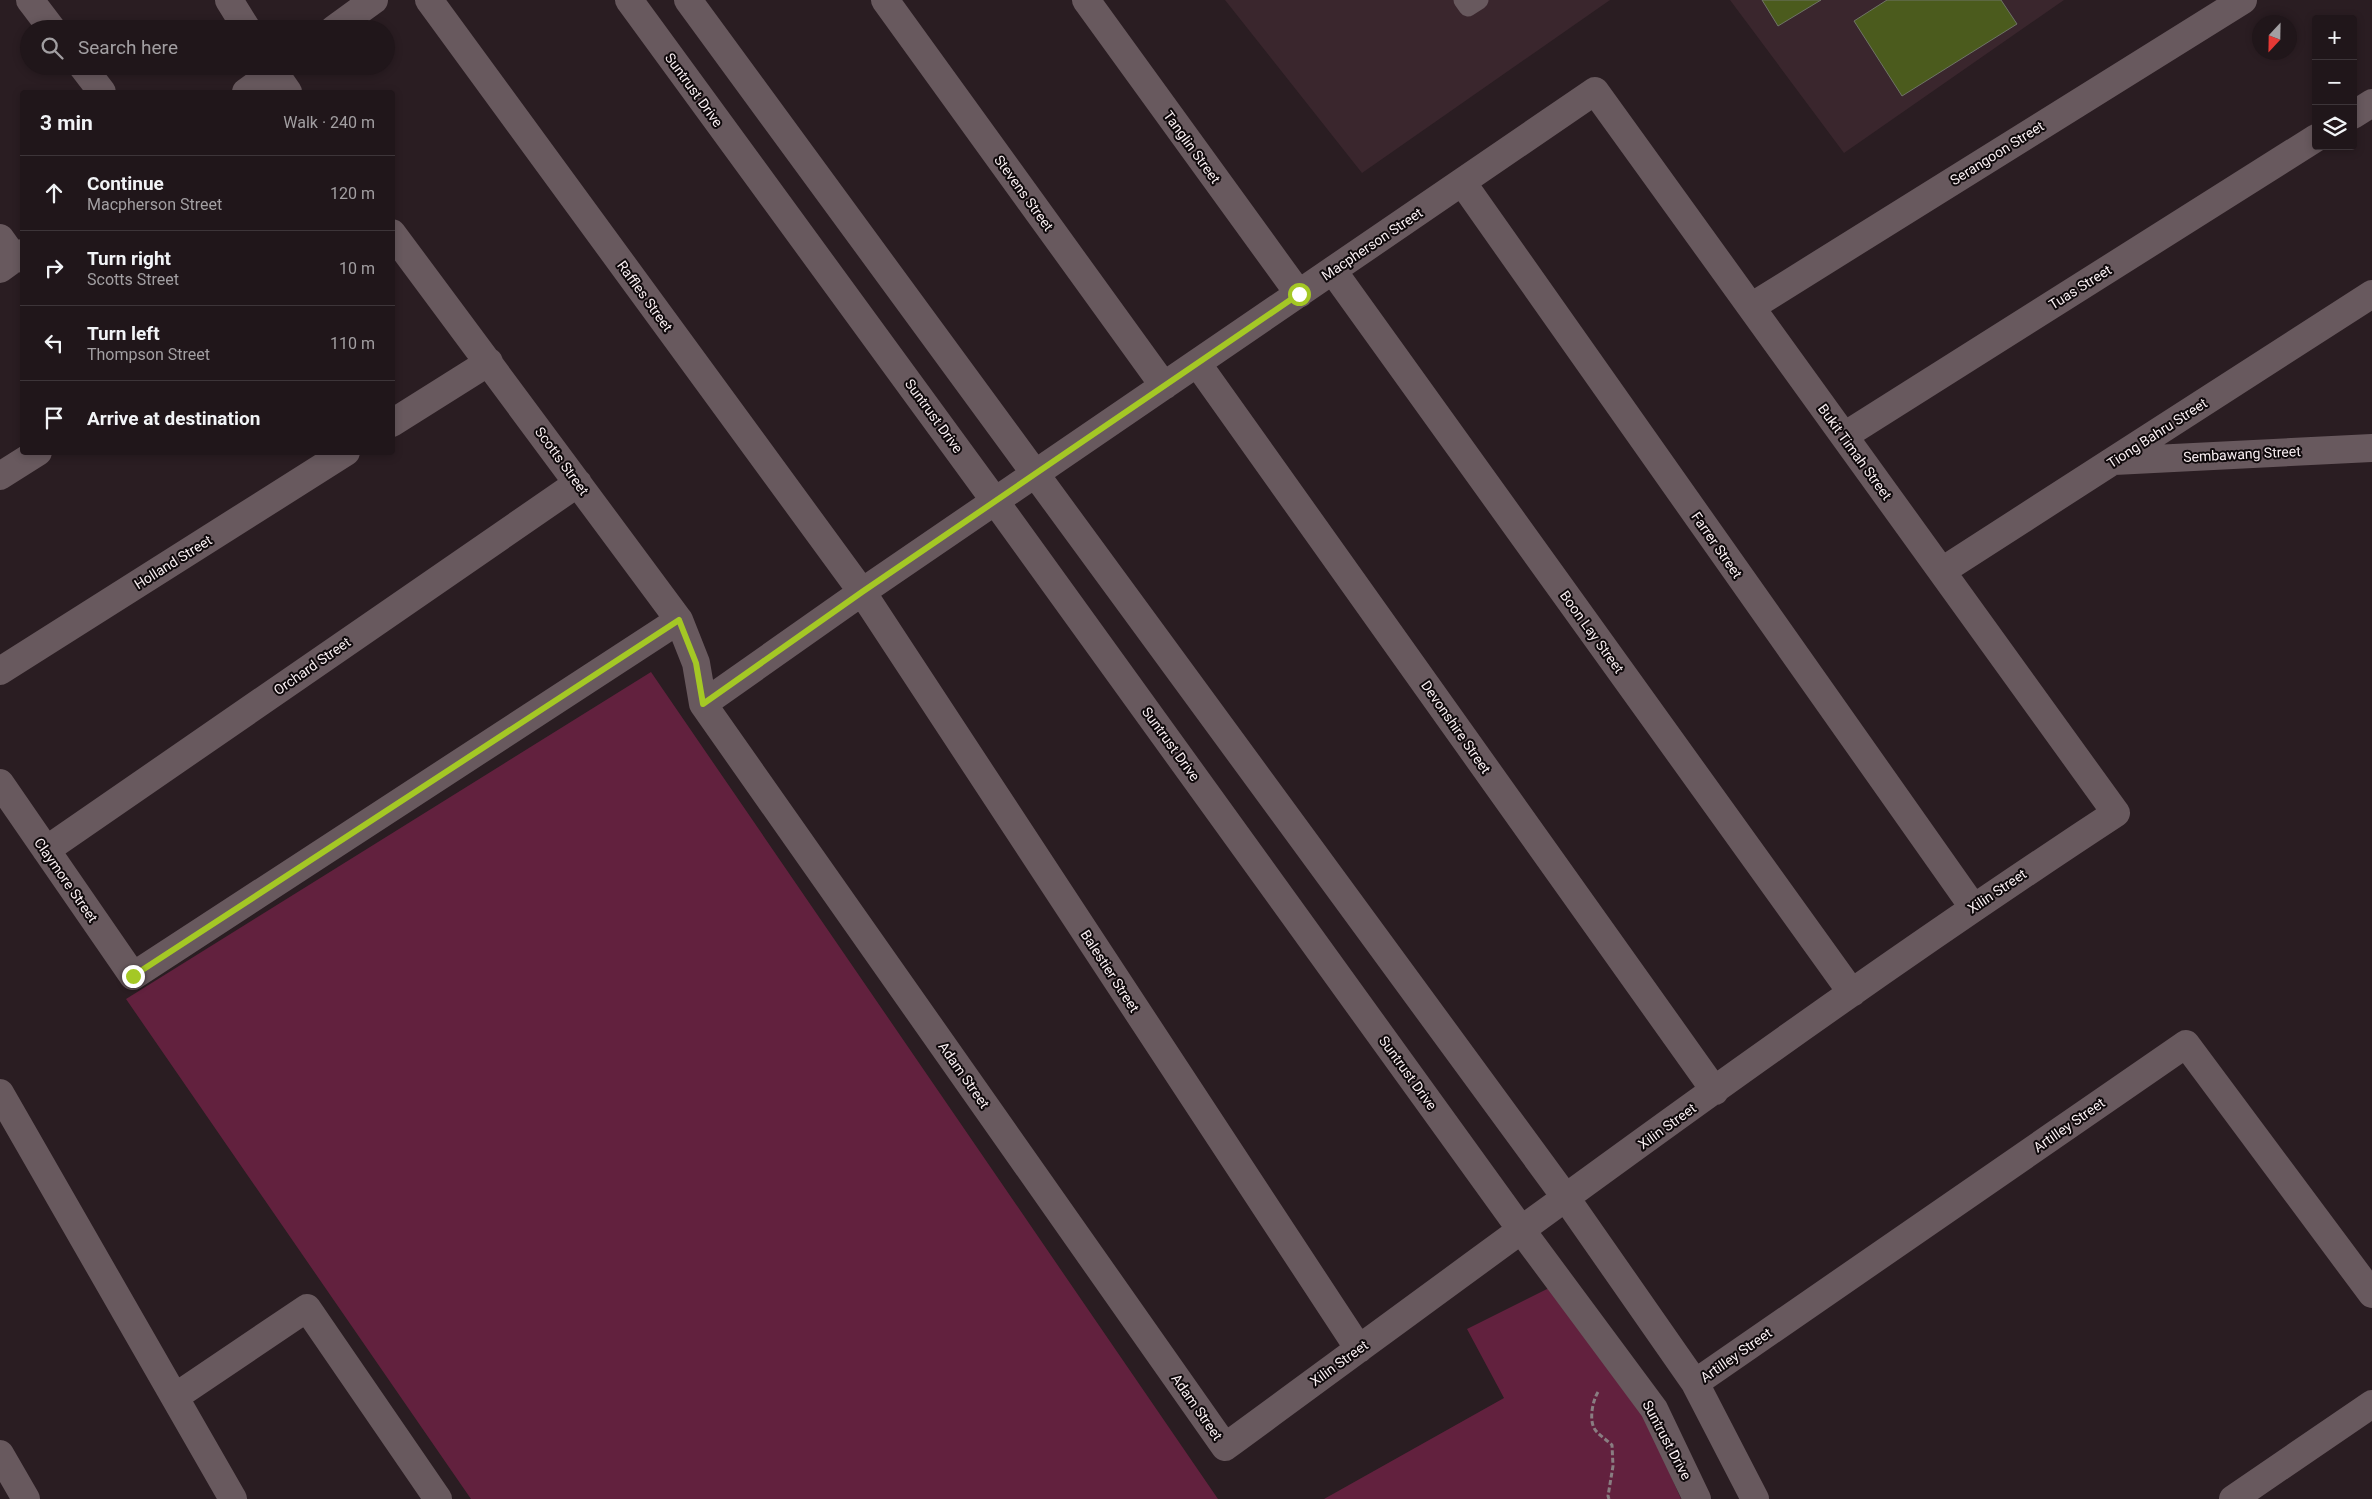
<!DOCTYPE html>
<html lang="en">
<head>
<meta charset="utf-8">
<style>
	:root { --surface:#20161a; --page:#2d2327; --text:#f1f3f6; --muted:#a29fa2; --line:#3d3539 }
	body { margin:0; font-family:Roboto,sans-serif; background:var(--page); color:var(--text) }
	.controls { position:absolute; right:15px; top:15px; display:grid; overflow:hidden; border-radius:5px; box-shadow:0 2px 8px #0003 }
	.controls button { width:45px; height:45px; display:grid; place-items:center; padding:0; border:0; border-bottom:1px solid var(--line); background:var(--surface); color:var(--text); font:25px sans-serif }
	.compass { position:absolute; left:2252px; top:15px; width:45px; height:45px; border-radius:50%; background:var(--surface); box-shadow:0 2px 8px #0003; rotate:202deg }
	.stop { position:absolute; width:15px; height:15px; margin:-11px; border:4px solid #a4c825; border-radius:50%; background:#fff }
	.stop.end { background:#a4c825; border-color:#fff; box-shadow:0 1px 5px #0008 }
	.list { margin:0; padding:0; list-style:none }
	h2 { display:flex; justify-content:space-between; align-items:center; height:65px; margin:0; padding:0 20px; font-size:21px }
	h2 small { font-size:16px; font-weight:400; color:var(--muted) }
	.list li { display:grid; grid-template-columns:32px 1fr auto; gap:15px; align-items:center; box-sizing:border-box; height:75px; padding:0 20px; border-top:1px solid var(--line) }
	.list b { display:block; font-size:19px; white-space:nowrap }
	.list p { margin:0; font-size:16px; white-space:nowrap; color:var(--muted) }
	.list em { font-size:16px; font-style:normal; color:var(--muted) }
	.icon { flex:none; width:28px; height:28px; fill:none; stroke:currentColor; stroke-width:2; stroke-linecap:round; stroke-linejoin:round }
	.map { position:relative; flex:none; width:2372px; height:1499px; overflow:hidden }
	.search { position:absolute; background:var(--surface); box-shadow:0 2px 8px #0003; left:20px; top:20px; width:375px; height:55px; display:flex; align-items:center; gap:12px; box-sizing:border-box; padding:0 18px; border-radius:28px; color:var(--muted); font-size:19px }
	.panel { position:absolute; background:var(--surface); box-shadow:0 2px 8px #0003; left:20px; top:90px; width:375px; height:365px; border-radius:5px }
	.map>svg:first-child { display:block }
</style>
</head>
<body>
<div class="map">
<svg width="2372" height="1499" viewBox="0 0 2372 1499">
	<rect width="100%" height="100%" fill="#2a1d22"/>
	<!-- built -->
	<path fill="#3a262d" d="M1225,0H1610L1362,173Z
		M1730,0H2064L1844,153Z"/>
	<!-- green -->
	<path fill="#62213e" d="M651,672L1218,1499H471L126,999Z
		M1555,1285L1646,1419L1681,1499H1324L1504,1398L1467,1329Z"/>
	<!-- building -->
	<path fill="#4b5b1d" stroke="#6f7466" d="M1762,0H1821L1778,26Z
		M1887,0H2001L2017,24L1902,96L1854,21Z"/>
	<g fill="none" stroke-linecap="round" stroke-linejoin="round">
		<!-- path -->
		<path stroke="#897d81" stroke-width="3" stroke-dasharray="5 2.5" stroke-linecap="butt" d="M1598,1392C1593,1400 1589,1418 1594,1428C1597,1434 1607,1440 1612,1445L1613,1466L1608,1496L1609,1499"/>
		<!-- lane -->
		<path stroke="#68595e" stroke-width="19" d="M1463,0L1468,7L1479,0"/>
		<!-- street -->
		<path stroke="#68595e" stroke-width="28" d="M30,0L52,29
			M229,0L247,29
			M429,0L862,592L1359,1349
			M629,0L995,501L1522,1231L1654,1409L1697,1499
			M688,0L1566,1198L1695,1383L1755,1499
			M885,0L1164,386
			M1086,0L1299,294
			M334,29L374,0
			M82,66L102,92
			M270,66L288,92
			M246,92L282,66
			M2353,115L2372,103
			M1462,182L1973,907
			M392,233L679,620L696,663L703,704L1225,1447C1519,1232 1811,1013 2116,813L1595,91L862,592L703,704
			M0,238L15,259
			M0,269L22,253
			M1333,271L1852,993
			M1751,307L2243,0
			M1197,363L1715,1091
			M392,423L489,362
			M1844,436L2316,138
			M2114,461L2372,448
			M0,476L38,452
			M1942,571L2372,294
			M0,671L346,452
			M0,783L133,976L679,620
			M46,850L578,483
			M0,1093L233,1499
			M1695,1383L2186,1044L2372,1294
			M175,1397L307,1308L438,1499
			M0,1454L26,1499"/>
		<!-- secondary -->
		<path stroke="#68595e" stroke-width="28" d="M2233,1499L2372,1404"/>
	</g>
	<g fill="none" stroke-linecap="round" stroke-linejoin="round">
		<!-- route -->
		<path stroke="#a4c825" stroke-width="6" d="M133,976L679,620L696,663L703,704L862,592L1299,294"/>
	</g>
	<g text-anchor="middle" stroke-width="4" stroke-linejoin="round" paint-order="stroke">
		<!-- street labels -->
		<g font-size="14" fill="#f9eff2" stroke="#0f090b">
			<text transform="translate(694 90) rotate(54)" y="5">Suntrust Drive</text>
			<text transform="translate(1192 147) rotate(54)" y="5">Tanglin Street</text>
			<text transform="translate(1997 153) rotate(-32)" y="5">Serangoon Street</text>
			<text transform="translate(1024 193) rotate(54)" y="5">Stevens Street</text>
			<text transform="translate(1372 244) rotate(-34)" y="5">Macpherson Street</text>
			<text transform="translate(2080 287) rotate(-32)" y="5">Tuas Street</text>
			<text transform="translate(645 296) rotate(54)" y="5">Raffles Street</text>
			<text transform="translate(934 416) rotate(54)" y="5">Suntrust Drive</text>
			<text transform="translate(2157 433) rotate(-33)" y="5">Tiong Bahru Street</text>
			<text transform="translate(1855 452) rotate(54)" y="5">Bukit Timah Street</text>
			<text transform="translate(2242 454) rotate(-3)" y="5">Sembawang Street</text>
			<text transform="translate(562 461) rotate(54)" y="5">Scotts Street</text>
			<text transform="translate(1717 545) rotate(55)" y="5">Farrer Street</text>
			<text transform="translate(173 562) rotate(-32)" y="5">Holland Street</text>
			<text transform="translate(1592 632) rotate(54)" y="5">Boon Lay Street</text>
			<text transform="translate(312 666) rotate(-35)" y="5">Orchard Street</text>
			<text transform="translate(1456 727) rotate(55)" y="5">Devonshire Street</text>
			<text transform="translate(1171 744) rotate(54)" y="5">Suntrust Drive</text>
			<text transform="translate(66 880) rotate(55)" y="5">Claymore Street</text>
			<text transform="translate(1997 891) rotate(-34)" y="5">Xilin Street</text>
			<text transform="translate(1110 971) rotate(57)" y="5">Balestier Street</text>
			<text transform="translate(1408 1073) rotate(54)" y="5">Suntrust Drive</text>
			<text transform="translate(964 1075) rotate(55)" y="5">Adam Street</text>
			<text transform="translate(2069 1125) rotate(-35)" y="5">Artilley Street</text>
			<text transform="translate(1667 1126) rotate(-36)" y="5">Xilin Street</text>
			<text transform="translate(1736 1355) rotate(-35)" y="5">Artilley Street</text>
			<text transform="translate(1339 1363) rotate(-36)" y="5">Xilin Street</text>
			<text transform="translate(1197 1407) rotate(55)" y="5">Adam Street</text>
			<text transform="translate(1667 1440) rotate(62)" y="5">Suntrust Drive</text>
		</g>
	</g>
</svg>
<div class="controls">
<button>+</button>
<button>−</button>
<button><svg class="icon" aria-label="layers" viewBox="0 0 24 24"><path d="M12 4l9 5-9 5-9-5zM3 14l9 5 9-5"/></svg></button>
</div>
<svg class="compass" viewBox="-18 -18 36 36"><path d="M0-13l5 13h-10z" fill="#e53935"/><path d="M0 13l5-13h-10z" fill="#a29fa2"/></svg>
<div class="stop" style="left:1299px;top:294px"></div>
<div class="stop end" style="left:133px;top:976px"></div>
<div class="search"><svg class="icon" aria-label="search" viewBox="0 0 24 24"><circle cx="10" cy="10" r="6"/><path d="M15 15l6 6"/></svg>Search here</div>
<section class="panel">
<h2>3 min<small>Walk · 240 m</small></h2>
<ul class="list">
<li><svg class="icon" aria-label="ahead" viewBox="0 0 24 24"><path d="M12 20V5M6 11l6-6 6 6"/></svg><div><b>Continue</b><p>Macpherson Street</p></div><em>120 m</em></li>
<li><svg class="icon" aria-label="right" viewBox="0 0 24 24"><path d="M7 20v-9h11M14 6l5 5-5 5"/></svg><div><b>Turn right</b><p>Scotts Street</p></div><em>10 m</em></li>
<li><svg class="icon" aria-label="left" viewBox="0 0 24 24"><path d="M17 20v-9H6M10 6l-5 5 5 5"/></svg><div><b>Turn left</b><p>Thompson Street</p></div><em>110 m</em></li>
<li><svg class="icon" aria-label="arrive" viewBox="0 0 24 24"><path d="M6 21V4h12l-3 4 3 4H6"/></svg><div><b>Arrive at destination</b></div></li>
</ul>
</section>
</div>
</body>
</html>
